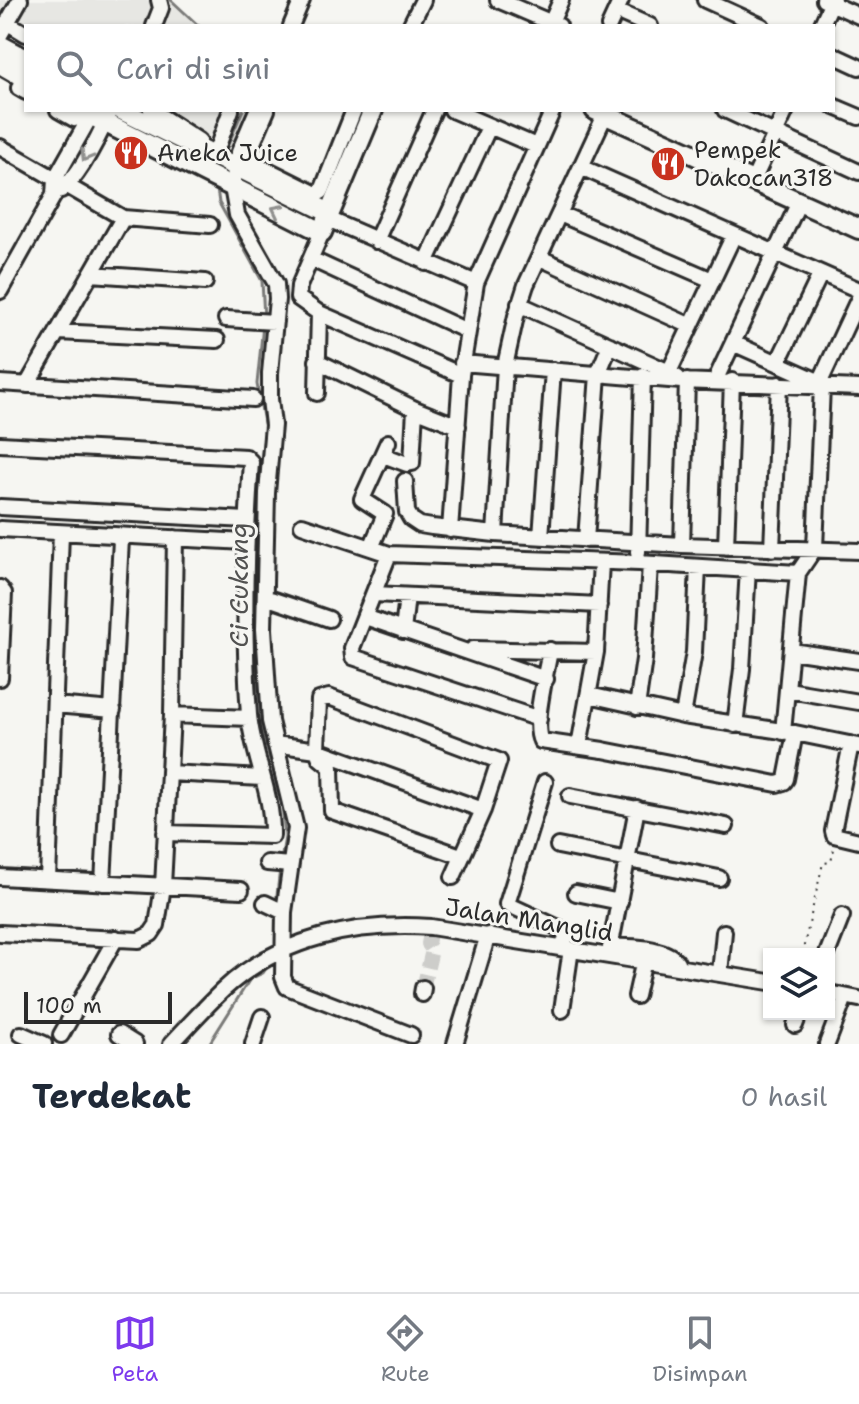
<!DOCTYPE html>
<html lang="id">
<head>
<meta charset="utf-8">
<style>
	:root { --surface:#fff; --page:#f2f2f3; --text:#1f2937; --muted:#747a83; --line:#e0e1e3; --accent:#7c3aed }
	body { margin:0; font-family:"Shantell Sans",sans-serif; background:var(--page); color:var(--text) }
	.controls { position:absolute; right:24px; bottom:24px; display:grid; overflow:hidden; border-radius:0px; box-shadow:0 2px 6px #0004 }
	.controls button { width:72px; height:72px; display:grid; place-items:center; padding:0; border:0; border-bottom:2px solid var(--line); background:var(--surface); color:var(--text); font:40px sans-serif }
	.scale { position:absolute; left:24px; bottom:20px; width:148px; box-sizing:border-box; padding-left:8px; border:4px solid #2b2b2b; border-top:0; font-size:22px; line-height:28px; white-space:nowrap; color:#2b2b2b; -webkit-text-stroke:6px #f6f6f2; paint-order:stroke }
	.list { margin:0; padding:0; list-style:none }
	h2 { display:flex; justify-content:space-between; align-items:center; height:104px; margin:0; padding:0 32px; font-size:34px }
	h2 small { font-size:26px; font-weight:400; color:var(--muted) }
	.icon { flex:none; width:44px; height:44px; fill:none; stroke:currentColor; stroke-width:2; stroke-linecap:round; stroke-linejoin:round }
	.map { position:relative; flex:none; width:859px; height:1044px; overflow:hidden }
	.search { position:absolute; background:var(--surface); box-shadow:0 2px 6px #0004; left:24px; right:24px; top:24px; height:88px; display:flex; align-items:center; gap:20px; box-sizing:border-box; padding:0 28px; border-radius:0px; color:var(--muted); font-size:30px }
	.sheet { height:248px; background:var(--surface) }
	nav { display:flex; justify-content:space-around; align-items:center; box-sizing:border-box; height:112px; border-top:2px solid var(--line); background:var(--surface); font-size:22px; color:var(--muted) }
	nav a { display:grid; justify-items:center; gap:4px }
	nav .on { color:var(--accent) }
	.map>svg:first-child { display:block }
</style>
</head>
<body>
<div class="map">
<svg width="859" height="1044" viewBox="0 0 859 1044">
	<rect width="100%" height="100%" fill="#f6f6f2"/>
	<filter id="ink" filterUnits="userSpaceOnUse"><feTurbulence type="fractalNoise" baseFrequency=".0125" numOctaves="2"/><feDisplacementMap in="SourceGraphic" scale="16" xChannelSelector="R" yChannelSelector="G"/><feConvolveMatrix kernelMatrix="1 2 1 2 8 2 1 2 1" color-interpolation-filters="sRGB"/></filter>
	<g filter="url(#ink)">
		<!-- built -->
		<path fill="#e7e7e3" d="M0,0H170L200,26H26V42L0,29Z
			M158,110H246L231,147Z"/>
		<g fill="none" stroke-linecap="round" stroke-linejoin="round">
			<!-- stream -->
			<path stroke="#7a7a78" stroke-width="3" d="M171,0L199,26
				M224,154L243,110
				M217,189L219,203L262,281L264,318
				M263,325L257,384L265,428L258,487L255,648L262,731L282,801L285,837L281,861
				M276,904L280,868
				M276,912L277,936
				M209,1044L250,979L263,973L267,967L265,964"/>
			<!-- minor-tunnel -->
			<path stroke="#cdcdca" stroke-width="14" stroke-dasharray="14 7" stroke-linecap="butt" d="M423,988L432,950L428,944L430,933"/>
			<!-- minor casing -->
			<g stroke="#2b2b2b" stroke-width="20">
				<path id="minor" d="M498,0L559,26
					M705,0L762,26
					M824,0L859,16
					M616,11L650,26
					M8,23L26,34
					M551,23L561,0
					M154,26L161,8L159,0
					M291,26L302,0
					M410,26L423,0
					M609,26L621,0
					M821,26L833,0
					M0,35L20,0
					M833,55L859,67
					M23,77L19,88L26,92
					M833,106L859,117
					M58,110L74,119L81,111
					M151,110L199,141
					M257,110L239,152L232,187L237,215L276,284L277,299L270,373V399L273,425L267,493L264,629L270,721L296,828L284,912L283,977L287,987L411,1035
					M267,110L246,159L316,194L321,192L323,188L354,110
					M452,110L536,146
					M725,110L859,172
					M0,147L123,218L210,225
					M214,157L231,110
					M581,167L859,290
					M753,181L786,110
					M61,190C80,177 101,132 111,110
					M560,214L712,280
					M328,219L476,283
					M322,232L299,286L298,298L319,313L461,375
					M376,241L434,110
					M540,258L691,326
					M311,259L467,331
					M426,263L489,127
					M91,274L205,282
					M0,291L54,195L55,179L94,110
					M519,304L669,372L678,378
					M226,319L275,322
					M58,332L217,340
					M317,361L415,409L458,426
					M778,362L821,273
					M462,363L681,381L859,388
					M669,372L734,235
					M715,381L799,202
					M820,382L859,298
					M0,383L253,399
					M27,385L123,218
					M317,393L319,313
					M0,444L246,457L251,462C245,545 243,632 249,715C253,757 273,794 272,836L165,833
					M383,455L407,464L412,463L415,409
					M405,481L407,512L411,519L420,525L432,527L495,534L682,545L859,551
					M0,507L247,520
					M302,525L389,554L639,563L798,573L815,548L822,386L820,382L733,343
					M0,529L246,542
					M450,530L461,375L476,283L553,110
					M495,534L505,366L516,316L526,285L605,115
					M541,537L553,370
					M586,540L598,374L610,345
					M682,545L687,381
					M726,547L732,381
					M371,548L385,514L362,499L388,442
					M772,549L779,384
					M638,552L643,376
					M389,554L352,648L353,657L539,719
					M0,588L4,593L0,678
					M374,594L599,605
					M265,597L329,619
					M365,617L546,679
					M403,631L407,596
					M473,649L596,652
					M550,650C547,671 532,724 541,741L603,750L777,784L784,782L786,779L795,733
					M791,651L859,661
					M788,690L859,702
					M589,695L683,716L795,733L859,746
					M55,705L113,710
					M637,707L644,659L650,565
					M172,715L249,718
					M683,716L694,652L698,567
					M735,725L742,669L748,569
					M783,732L798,573
					M275,744L317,750L483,810L499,761L329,697L319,700L317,750L320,758L331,767L332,811L461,856
					M851,744L833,831L834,835L859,841
					M579,746L596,652L601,562
					M169,773L262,778
					M545,782L507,904L563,930L566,936L563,947
					M570,796L726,826
					M558,846L719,878
					M267,863L290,865
					M0,877L241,890
					M453,877L483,810
					M48,879L61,533
					M103,883L121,539L116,536
					M576,893L620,902
					M265,903L284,912
					M0,933L139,940L151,934L157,925L163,886L172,715L175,538
					M610,947C629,946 665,947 677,962
					M609,954L637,808
					M827,954L842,916
					M720,973L724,932
					M829,993L859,999
					M422,994L423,988
					M636,996L644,960
					M562,1010L571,949
					M795,1025L799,1014
					M21,1034L44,1044
					M119,1034L135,1044
					M61,1035L116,938
					M171,1044C188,1026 205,1007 223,990C280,937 357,922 431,927L769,982
					M253,1044L262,1017
					M455,1044L488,935
					M827,1044L845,997"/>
			</g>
			<!-- major casing -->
			<g stroke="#2b2b2b" stroke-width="24">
				<path id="major" d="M0,45L26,59
					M0,64L26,79
					M80,110L322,232L373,110
					M121,110L330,213
					M595,110L859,229"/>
			</g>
			<!-- path -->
			<path stroke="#2b2b2b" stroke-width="2" stroke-dasharray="2 6" stroke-linecap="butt" d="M802,954L823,863L831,862L834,849"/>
			<!-- minor -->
			<use href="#minor" stroke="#f6f6f2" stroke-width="14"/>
			<!-- major -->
			<use href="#major" stroke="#f6f6f2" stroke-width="18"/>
		</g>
		<!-- one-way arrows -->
		<defs><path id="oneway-chevron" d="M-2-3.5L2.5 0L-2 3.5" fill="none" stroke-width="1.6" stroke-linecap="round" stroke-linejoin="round" transform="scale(2)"/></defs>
		<g stroke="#90908e">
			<use href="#oneway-chevron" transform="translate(86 156) rotate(120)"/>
			<use href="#oneway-chevron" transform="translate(277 210) rotate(-153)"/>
		</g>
	</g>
	<!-- icons -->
	<defs>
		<g id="restaurant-disc" transform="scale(1.8)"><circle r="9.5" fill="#c8321e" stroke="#f6f6f2"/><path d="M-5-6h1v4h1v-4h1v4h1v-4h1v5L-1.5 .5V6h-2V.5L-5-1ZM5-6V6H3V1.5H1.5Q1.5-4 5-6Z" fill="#fff"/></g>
	</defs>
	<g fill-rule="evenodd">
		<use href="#restaurant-disc" x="131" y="153"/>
		<use href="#restaurant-disc" x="668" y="164"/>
	</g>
	<g text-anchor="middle" stroke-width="6" stroke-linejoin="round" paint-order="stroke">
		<!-- poi labels -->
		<g font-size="24" fill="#2b2b2b" stroke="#f6f6f2" text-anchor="start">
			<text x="694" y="158">Pempek<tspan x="694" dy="28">Dakocan318</tspan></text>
			<text x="157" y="161">Aneka Juice</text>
		</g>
		<!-- street labels -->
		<g font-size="24" fill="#2b2b2b" stroke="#f6f6f2">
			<text transform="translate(529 920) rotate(9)" y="8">Jalan Manglid</text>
		</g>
		<!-- water labels -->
		<g font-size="26" font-style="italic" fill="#525251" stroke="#f6f6f2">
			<text transform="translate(239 585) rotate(-90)" y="9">Ci Cukang</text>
		</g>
	</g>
</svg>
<div class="controls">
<button><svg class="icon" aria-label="layers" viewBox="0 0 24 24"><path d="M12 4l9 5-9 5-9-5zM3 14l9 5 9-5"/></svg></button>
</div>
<div class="scale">100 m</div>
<div class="search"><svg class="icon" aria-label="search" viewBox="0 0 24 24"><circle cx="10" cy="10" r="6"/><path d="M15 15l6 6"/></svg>Cari di sini</div>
</div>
<section class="sheet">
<h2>Terdekat<small>0 hasil</small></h2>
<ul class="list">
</ul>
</section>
<nav>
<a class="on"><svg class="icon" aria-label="map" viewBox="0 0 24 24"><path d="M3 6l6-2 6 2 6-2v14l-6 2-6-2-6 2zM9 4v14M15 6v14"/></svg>Peta</a>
<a><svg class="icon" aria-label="directions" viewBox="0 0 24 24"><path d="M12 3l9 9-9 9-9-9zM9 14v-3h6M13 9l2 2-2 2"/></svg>Rute</a>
<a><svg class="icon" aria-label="saved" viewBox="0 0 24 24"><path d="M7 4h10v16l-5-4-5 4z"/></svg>Disimpan</a>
</nav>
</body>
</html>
